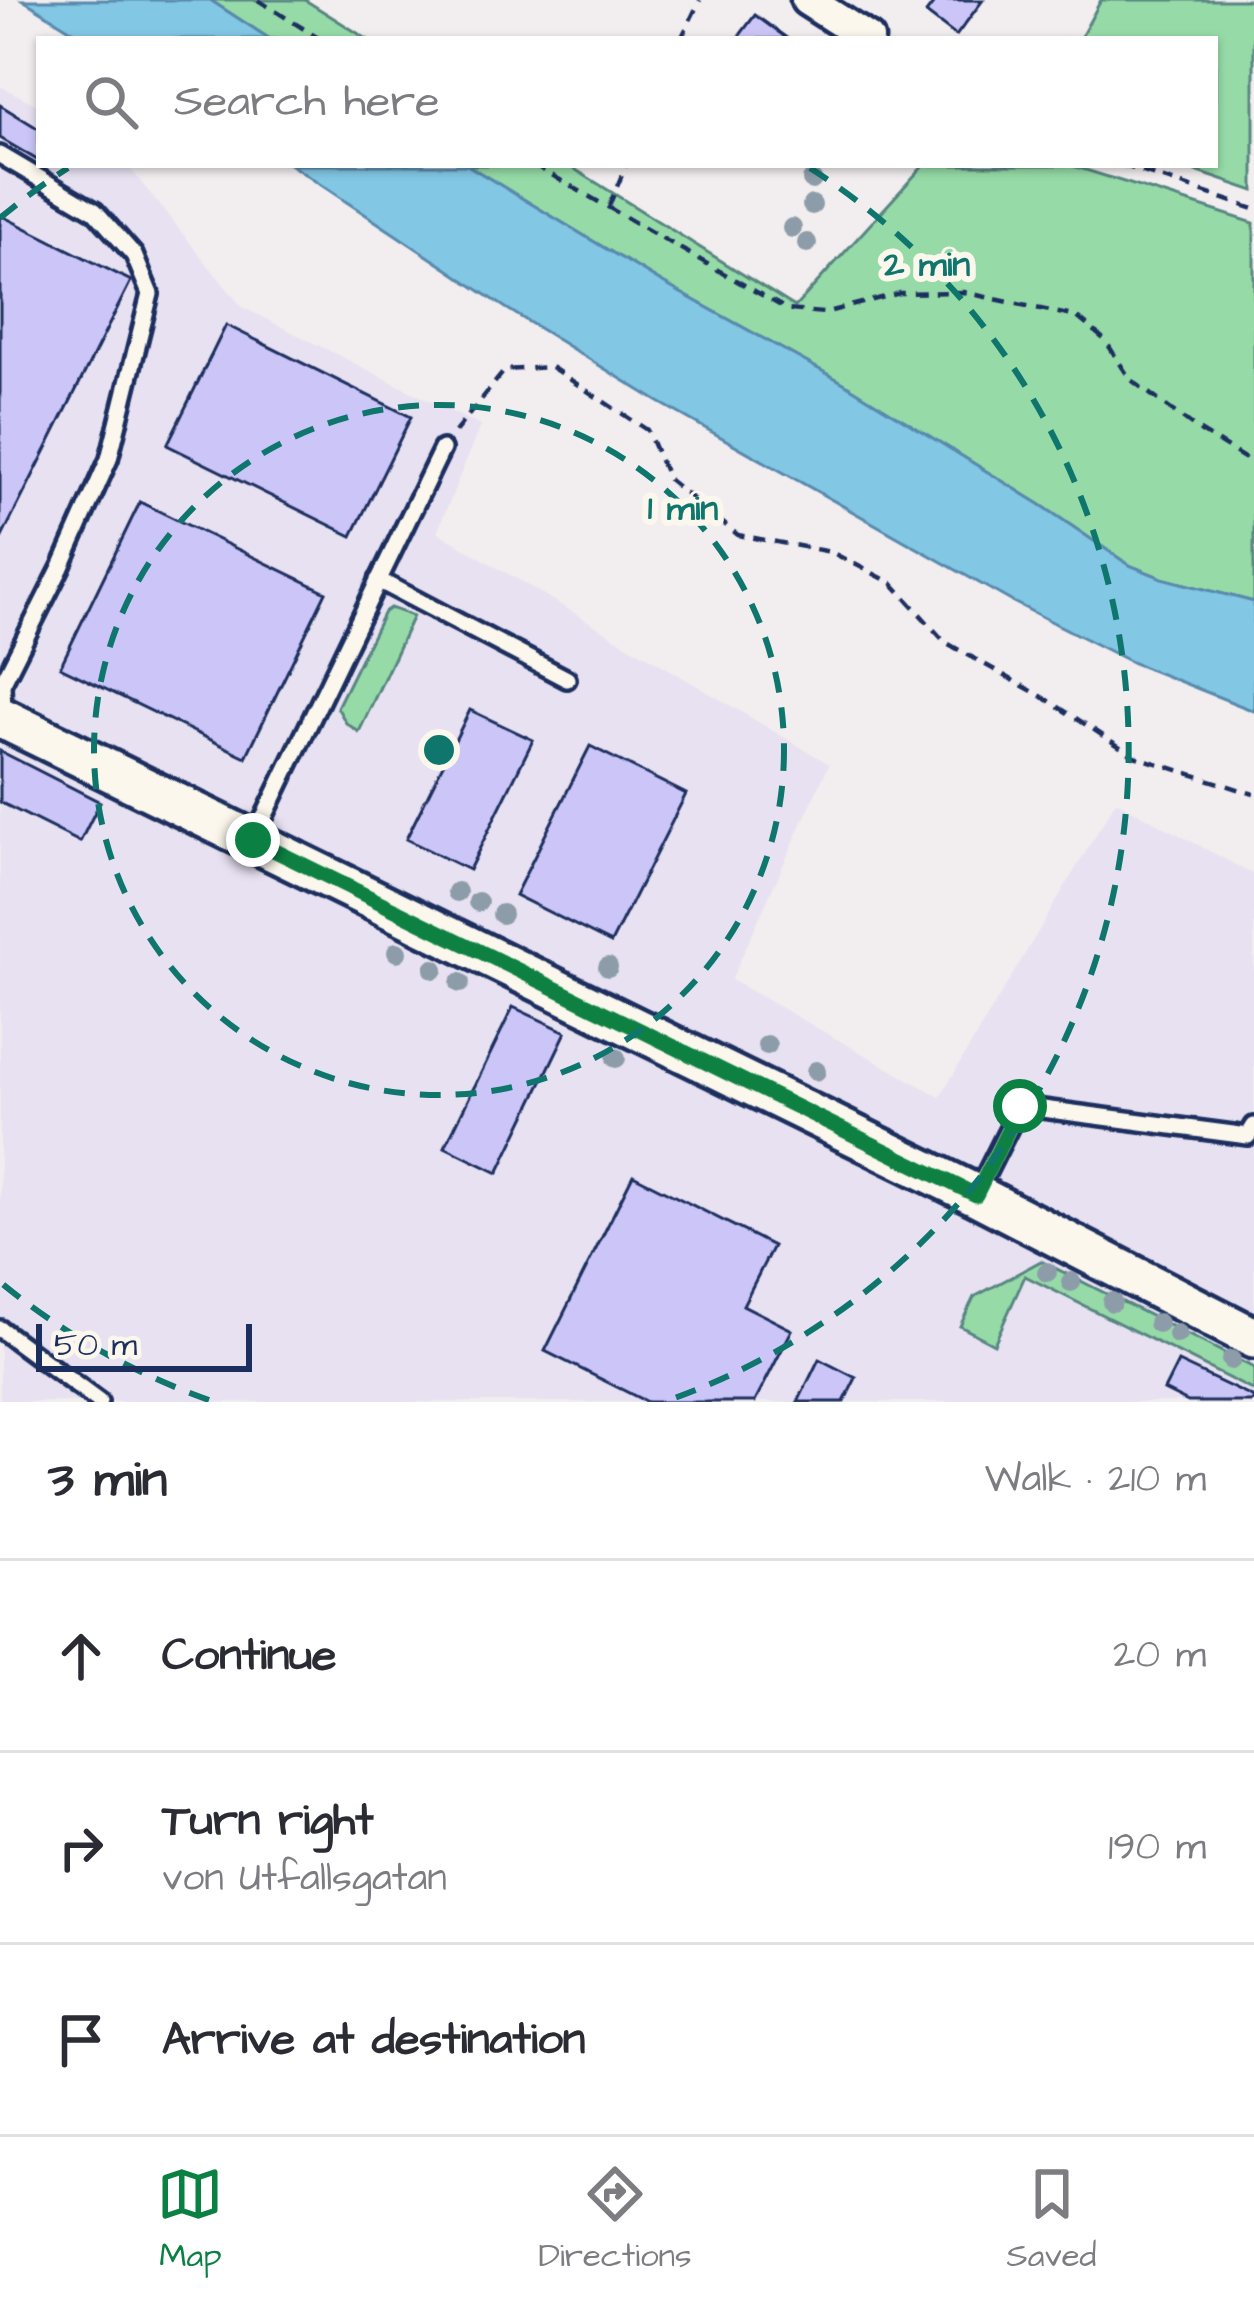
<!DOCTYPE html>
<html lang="en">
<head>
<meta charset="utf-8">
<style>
	:root { --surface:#fff; --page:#f7f7f7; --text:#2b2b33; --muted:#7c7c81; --line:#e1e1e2; --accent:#0b8043 }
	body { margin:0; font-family:"Architects Daughter",sans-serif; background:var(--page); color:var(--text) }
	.scale { position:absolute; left:36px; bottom:30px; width:216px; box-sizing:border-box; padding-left:12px; border:6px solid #1b2f5e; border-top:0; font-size:33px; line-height:42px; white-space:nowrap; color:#1b2f5e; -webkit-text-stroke:9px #fbf7ec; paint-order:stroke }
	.stop { position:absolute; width:36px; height:36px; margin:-27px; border:9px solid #0b8043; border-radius:50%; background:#fff }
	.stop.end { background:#0b8043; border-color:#fff; box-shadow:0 3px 12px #0008 }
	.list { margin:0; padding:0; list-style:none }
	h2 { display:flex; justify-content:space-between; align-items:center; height:156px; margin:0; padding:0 48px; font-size:51px }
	h2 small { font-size:39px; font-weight:400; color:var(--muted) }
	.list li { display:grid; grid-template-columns:78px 1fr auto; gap:36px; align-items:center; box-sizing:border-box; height:192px; padding:0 48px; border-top:3px solid var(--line) }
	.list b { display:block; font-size:45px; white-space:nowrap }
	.list p { margin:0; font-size:39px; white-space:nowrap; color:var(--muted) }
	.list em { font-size:39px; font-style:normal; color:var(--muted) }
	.icon { flex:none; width:66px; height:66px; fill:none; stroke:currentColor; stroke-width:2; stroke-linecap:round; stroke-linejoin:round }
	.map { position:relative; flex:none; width:1254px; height:1402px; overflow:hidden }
	.search { position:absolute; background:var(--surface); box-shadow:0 3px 9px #0004; left:36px; right:36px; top:36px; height:132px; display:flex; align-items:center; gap:30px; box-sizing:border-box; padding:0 42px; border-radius:0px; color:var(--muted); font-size:45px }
	.sheet { height:732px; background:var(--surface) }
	nav { display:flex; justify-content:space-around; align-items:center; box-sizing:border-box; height:168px; border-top:3px solid var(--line); background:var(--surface); font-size:33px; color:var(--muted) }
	nav a { display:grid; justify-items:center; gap:6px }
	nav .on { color:var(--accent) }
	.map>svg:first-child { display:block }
</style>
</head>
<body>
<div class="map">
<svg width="1254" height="1402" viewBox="0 0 1254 1402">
	<rect width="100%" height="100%" fill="#f2edee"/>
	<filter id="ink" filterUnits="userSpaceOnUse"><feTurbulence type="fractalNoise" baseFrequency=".00833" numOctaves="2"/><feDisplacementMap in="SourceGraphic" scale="24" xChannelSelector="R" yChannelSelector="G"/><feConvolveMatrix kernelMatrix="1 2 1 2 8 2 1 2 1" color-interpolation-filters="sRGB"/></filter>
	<g filter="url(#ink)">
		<!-- built -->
		<path fill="#e7e1f1" d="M0,86L39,106V165H127L242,307L480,426L437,532L829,764L731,980L940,1097L1116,801L1254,875V1402H0Z"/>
		<!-- green -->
		<path fill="#96dba7" stroke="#588582" stroke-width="3" d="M210,0H305L367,39H270Z
			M1101,0H1254V191L1178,165H1215V39H1080Z
			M467,165H568L795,307L924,165H1070L1254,223V602L1161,578L1129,565L1041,505L842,382L661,282Z
			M390,608L413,616L359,732L346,723L337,707L384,612Z
			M1041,1261L1254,1368V1391L1025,1276L994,1344L960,1326L974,1297Z"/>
		<!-- water -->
		<path fill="#82c7e3" stroke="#598aae" stroke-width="3" d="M23,0H210L270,39H86Z
			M291,165H467L661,282L842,382L1041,505L1129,565L1162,578L1254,602V711L1133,663L1011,601L657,401L506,308Z"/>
		<!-- building -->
		<path fill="#ccc6f8" stroke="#1b2f5e" stroke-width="3" d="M936,0H983L956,36L926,13Z
			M755,15L788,39H737Z
			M0,105L39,129V161L0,138Z
			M0,215L131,281L0,541Z
			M226,325L411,417L352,536L167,445Z
			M140,502L326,592L246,757L60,667Z
			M470,710L533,740L469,870L406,839Z
			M590,746L686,794L611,943L515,895Z
			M0,751L100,802L80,842L0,802Z
			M513,1007L566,1032L498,1173L445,1147Z
			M633,1175L773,1246L743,1305L792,1330L755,1402H647L545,1351Z
			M819,1359L856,1378L844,1402H798Z
			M1178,1362L1254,1398L1252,1402H1188L1164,1390Z"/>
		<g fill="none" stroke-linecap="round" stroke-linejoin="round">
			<!-- service casing -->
			<g stroke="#1b2f5e" stroke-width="24">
				<path id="service" d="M0,155L95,211L134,255L150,294L109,459L61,567L2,684L3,716
					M378,580L567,679
					M253,840L442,449
					M977,1192L1020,1106L1248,1136L1254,1126
					M0,1329L99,1402"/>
			</g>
			<!-- minor casing -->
			<g stroke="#1b2f5e" stroke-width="39">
				<path id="minor" d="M807,0L868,39"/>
			</g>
			<!-- tertiary casing -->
			<g stroke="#1b2f5e" stroke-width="48">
				<path id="tertiary" d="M0,717L976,1195L1254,1338"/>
			</g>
			<!-- path -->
			<path stroke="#1b2f5e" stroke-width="4.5" stroke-dasharray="12 9" stroke-linecap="butt" d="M258,0L320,39
				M681,39L700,0
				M534,165L788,310L824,313L900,293L963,292L1077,317L1105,340L1130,379L1198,430L1254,464
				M1122,165L1254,209
				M609,206L626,165
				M455,432L505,370L551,367L647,430L668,479L738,535L831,552L892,583L945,642L1048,700L1134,756L1254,794"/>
			<!-- service -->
			<use href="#service" stroke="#fbf7ec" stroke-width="15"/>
			<!-- minor -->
			<use href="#minor" stroke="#fbf7ec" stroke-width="30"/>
			<!-- tertiary -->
			<use href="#tertiary" stroke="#fbf7ec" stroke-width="39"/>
		</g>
		<!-- trees -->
		<g fill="#8d9ca9">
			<circle cx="812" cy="180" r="10"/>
			<circle cx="812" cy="205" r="10"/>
			<circle cx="792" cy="228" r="10"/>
			<circle cx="807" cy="243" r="10"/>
			<circle cx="457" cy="892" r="10"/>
			<circle cx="478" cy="902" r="10"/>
			<circle cx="502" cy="914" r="10"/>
			<circle cx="397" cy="952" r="10"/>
			<circle cx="608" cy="967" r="10"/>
			<circle cx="434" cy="969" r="10"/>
			<circle cx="460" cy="983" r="10"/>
			<circle cx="767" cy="1045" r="10"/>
			<circle cx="616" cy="1058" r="10"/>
			<circle cx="816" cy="1071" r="10"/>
			<circle cx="1047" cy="1272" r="10"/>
			<circle cx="1071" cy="1282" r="10"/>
			<circle cx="1112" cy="1302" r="10"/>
			<circle cx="1158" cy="1323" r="10"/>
			<circle cx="1177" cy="1334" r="10"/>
			<circle cx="1231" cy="1360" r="10"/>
		</g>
	</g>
	<g fill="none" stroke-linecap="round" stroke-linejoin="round" filter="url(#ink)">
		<!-- route -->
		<path stroke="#0b8043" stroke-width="15" d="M253,840L976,1195L1020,1106"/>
	</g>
	<!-- distance rings -->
	<g fill="none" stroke="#0f766e" stroke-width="6" stroke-dasharray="21 15">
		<circle cx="439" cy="750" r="345"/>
		<path d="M209 1400A690 690 0 0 1 0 1282M0 218A690 690 0 0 1 68 168M810 168A690 690 0 0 1 669 1400"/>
	</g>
	<circle cx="439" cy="750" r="18" fill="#0f766e" stroke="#fbf7ec" stroke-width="6"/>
	<g font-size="36" text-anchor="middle" font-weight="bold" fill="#0f766e" stroke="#fbf7ec" stroke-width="12" stroke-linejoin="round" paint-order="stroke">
		<text x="927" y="275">2 min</text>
		<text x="683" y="519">1 min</text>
	</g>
</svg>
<div class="scale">50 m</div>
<div class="stop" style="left:1020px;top:1106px"></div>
<div class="stop end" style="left:253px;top:840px"></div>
<div class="search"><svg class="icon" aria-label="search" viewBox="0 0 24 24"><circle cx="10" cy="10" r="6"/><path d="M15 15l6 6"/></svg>Search here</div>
</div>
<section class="sheet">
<h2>3 min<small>Walk · 210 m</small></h2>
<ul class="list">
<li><svg class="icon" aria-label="ahead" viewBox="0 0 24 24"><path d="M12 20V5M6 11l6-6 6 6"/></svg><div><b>Continue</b></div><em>20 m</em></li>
<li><svg class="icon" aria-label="right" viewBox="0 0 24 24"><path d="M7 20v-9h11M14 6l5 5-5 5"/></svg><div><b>Turn right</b><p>von Utfallsgatan</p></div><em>190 m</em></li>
<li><svg class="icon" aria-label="arrive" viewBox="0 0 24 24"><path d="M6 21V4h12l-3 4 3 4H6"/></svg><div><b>Arrive at destination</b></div></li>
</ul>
</section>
<nav>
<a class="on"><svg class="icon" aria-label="map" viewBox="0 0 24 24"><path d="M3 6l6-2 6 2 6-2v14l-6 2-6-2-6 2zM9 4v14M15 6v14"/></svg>Map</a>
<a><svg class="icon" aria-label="directions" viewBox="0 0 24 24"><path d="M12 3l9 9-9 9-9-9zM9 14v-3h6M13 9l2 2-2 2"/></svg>Directions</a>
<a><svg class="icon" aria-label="saved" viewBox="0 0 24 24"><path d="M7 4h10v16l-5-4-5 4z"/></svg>Saved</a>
</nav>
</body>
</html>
